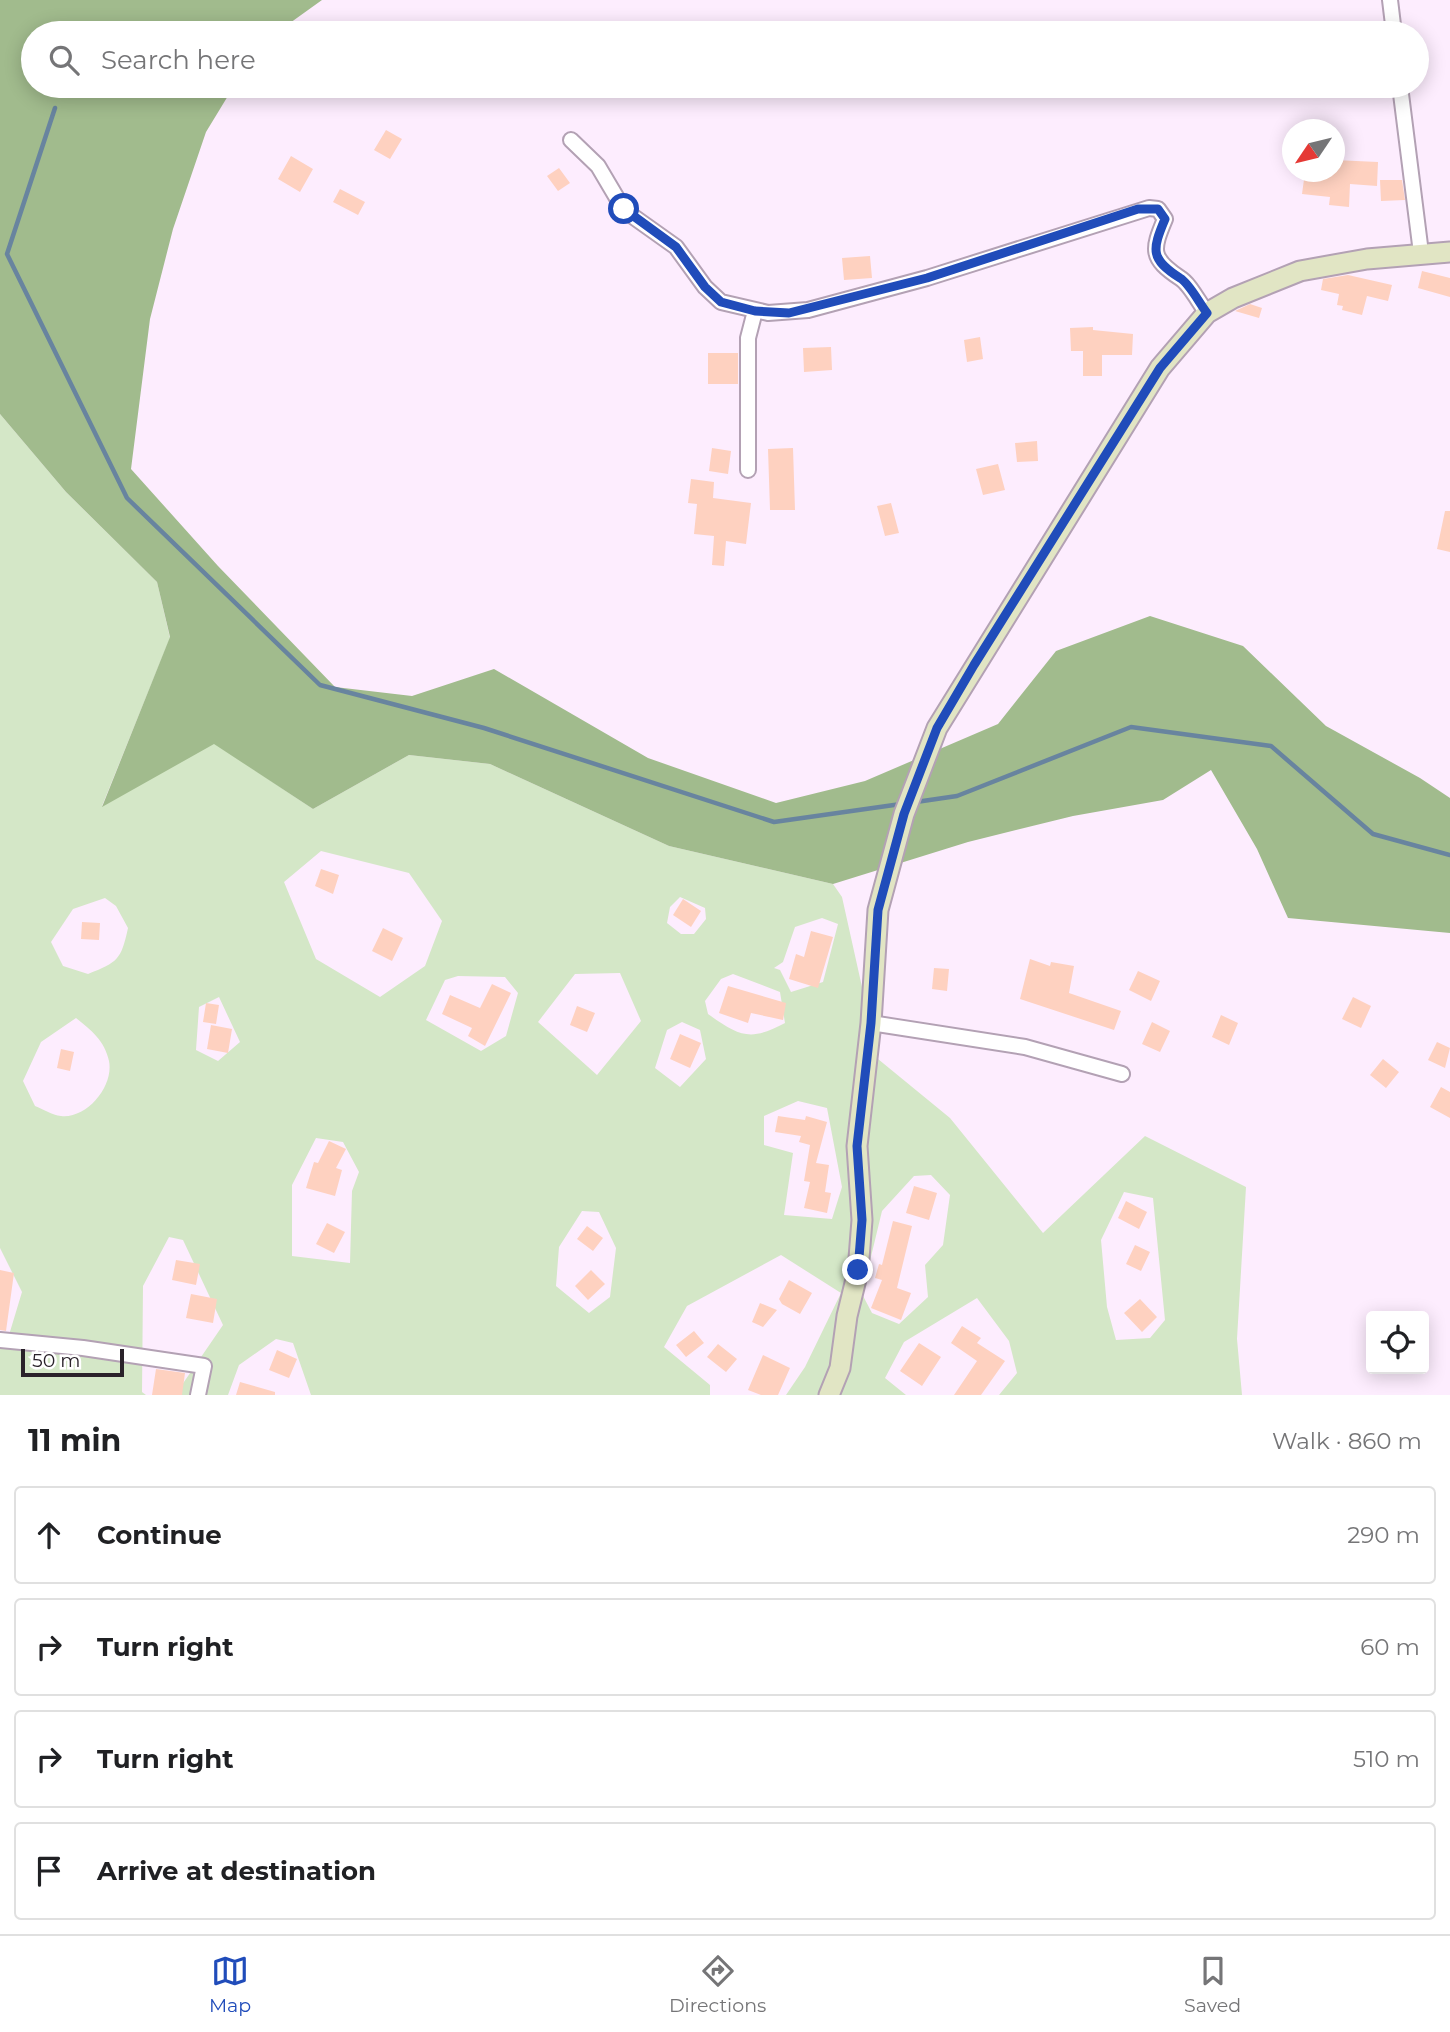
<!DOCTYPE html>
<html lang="en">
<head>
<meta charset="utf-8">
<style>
	:root { --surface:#fff; --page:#f6f6f6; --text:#202124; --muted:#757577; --line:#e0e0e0; --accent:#204cba }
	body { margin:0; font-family:Montserrat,sans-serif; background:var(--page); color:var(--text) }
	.controls { position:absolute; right:21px; bottom:21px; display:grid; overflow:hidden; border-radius:7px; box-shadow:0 4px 18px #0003 }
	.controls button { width:63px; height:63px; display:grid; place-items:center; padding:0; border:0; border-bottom:2px solid var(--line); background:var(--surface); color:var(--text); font:35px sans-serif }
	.compass { position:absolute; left:1282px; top:119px; width:63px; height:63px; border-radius:50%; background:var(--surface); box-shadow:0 4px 18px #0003; rotate:235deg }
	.scale { position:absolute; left:21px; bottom:18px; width:103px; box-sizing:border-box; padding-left:7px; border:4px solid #2a222a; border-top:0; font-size:19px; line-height:24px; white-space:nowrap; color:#2a222a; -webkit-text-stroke:5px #fff; paint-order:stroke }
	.stop { position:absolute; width:21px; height:21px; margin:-16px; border:5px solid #204cba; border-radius:50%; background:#fff }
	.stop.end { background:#204cba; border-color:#fff; box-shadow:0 2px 7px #0008 }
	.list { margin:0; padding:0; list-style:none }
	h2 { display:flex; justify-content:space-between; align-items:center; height:91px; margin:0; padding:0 28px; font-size:30px }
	h2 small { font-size:23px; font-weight:400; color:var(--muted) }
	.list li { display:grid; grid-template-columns:46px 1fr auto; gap:21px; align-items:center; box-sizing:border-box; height:98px; margin:0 14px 14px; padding:0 14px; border:2px solid var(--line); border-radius:7px }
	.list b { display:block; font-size:26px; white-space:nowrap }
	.list em { font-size:23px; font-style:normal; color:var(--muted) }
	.icon { flex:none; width:38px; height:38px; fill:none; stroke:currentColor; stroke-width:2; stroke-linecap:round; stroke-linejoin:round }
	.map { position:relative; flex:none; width:1450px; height:1395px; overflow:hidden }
	.search { position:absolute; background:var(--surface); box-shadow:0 4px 18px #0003; left:21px; right:21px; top:21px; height:77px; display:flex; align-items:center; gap:18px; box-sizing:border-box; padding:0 24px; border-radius:38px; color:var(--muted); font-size:26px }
	.sheet { height:539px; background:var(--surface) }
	nav { display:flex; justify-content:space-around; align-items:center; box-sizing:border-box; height:98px; border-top:2px solid var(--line); background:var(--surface); font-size:19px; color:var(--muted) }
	nav a { display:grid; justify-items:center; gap:4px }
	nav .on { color:var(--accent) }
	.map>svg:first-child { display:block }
</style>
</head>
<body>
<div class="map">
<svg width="1450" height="1395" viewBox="0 0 1450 1395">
	<rect width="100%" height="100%" fill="#fdedfe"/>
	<!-- green -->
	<path fill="#d4e7c7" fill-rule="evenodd" d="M0,414L66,492L157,582L170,638L102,806L214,743L313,809L409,755L490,764L669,846L833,884L842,897L878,1059L950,1118L1043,1233L1145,1136L1246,1187L1237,1339L1242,1395H999L1017,1373L1009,1341L977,1298L904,1342L885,1378L906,1395H786L805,1367L841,1293L781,1255L687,1306L664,1347L710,1385V1395H311L293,1343L276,1339L239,1365L228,1395H175L223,1325L183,1240L169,1237L143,1286L142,1392L146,1395H0V1339L9,1335L22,1292L0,1248ZM321,851L409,873L442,921L425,966L380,997L316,959L284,882ZM680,897L705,908L706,919L694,934H681L667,923L670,907ZM105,898L116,906L128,928C121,960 118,962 88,974L63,966L51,942L73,909ZM822,918L838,924L823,982L791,992L780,970L774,968L783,962L795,927ZM620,973L641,1021L597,1075L538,1022L575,974ZM733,974L780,992L785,1023C750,1042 739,1036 708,1014L705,1001L721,979ZM458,976L505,977L518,993L506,1036L481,1051L426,1020L445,980ZM219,997L240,1042L218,1061L196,1050L199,1007ZM76,1018C91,1030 105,1041 109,1061C114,1086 87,1119 61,1116C52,1115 43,1109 35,1106L23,1081L41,1042ZM682,1022L700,1030L706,1059L680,1087L655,1068L667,1030ZM798,1101L827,1108L842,1187L832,1219L784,1215L793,1153L764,1145V1116ZM316,1138L343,1142L359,1172L352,1191L350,1263L292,1256V1185ZM931,1175L950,1195L943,1245L925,1265L928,1297L899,1324L872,1313L862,1294L882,1211L914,1176ZM1124,1192L1153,1198L1165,1320L1150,1338L1116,1340L1107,1307L1101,1240ZM582,1211L599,1212L616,1248L610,1297L589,1313L556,1286L559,1247Z"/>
	<!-- forest -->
	<path fill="#a1bb8d" d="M0,0H322L276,33H33V86H234L206,132L173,229L150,319L131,469L218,566L335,687L412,696L494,669L648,758L776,803L865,781L998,724L1056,651L1150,616L1243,646L1326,726L1420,778L1450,798V933L1288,918L1257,849L1211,770L1163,800L1073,816L968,842L833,884L669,846L490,764L409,755L313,809L214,744L102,807L170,637L157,582L66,492L0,414Z"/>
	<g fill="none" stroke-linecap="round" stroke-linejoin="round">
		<!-- stream -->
		<path stroke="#68849f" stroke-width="4.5" d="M55,108L7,254L127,498L320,685L484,728L774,822L901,804
			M916,802L957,796L1131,727L1271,746L1373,834L1450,855"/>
	</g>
	<!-- building -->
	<path fill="#fed1c0" d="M386,130L402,139L390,159L374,150Z
		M291,156L313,169L300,192L278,179Z
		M1334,160L1378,162L1377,186L1350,184L1349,207L1329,205L1330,197L1302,194L1305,172L1331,175L1334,173Z
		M559,168L570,183L558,191L547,176Z
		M1380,180H1402L1405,200L1381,201Z
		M340,189L365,202L358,215L333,202Z
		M870,256L872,278L844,280L842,258Z
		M1422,271L1450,278V297L1418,288Z
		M1348,275L1392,285L1388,301L1367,296L1362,315L1342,310L1343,306L1337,305L1339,294L1321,290L1323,279Z
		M1250,304L1262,308L1259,318L1235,311Z
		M1093,327V330L1133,334L1132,355H1102V376H1083V351H1071L1070,328Z
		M980,337L983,359L967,362L964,340Z
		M831,347L832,370L804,372L803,348Z
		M708,353H738V384H708Z
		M1037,441L1038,461L1017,462L1015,443Z
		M712,448L731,451L728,474L709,471Z
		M793,448L795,510H770L768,449Z
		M998,464L1005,490L983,495L976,469Z
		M691,479L714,482L713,498L751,503L746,544L726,541L724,566L712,565L714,536L694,534L697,504L688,503Z
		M891,503L899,533L885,536L877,506Z
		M1445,511H1450V552L1437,549Z
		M321,869L339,875L333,894L315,886Z
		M683,899L701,911L691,927L673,915Z
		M82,922L100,923L99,940L81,939Z
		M383,928L403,938L392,961L372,951Z
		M811,931L833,937L818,988L789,979L796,954L804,957Z
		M1030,959L1050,966L1051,962L1074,966L1069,993L1121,1011L1114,1030L1020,999Z
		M934,968L949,969L947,991L932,989Z
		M1138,971L1160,981L1151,1001L1129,990Z
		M492,984L511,993L485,1046L468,1036L472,1028L442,1014L450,995L480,1008Z
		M728,986L786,1003L783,1020L751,1013L748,1023L719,1013Z
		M1353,997L1371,1006L1361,1028L1342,1019Z
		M206,1003L219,1005L216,1024L203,1022Z
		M577,1006L595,1013L587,1032L570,1025Z
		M1221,1015L1238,1023L1229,1045L1212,1037Z
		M1152,1022L1170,1031L1160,1052L1142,1044Z
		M211,1025L232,1029L228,1053L207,1049Z
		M680,1034L701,1043L690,1068L670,1059Z
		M1437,1042L1450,1048L1445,1068L1428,1060Z
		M61,1049L74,1052L70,1071L57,1068Z
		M1383,1059L1399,1072L1386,1088L1370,1075Z
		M1441,1087L1450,1092V1118L1430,1107Z
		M778,1116L805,1120L806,1116L827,1122L816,1163L829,1165L825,1192L831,1193L827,1213L804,1208L810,1182L804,1181L810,1145L799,1142L801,1136L775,1132Z
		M329,1141L346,1149L336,1168L342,1170L335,1196L306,1188L314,1162L318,1163Z
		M914,1186L937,1193L929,1220L906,1213Z
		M1126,1201L1147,1212L1139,1229L1118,1218Z
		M893,1221L912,1226L897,1288L911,1293L901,1320L871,1308L882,1280L875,1278L879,1264L882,1265Z
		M327,1223L345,1232L334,1253L316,1244Z
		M587,1226L603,1238L593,1251L577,1239Z
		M1135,1245L1150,1252L1141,1271L1126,1264Z
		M176,1260L200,1264L196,1285L172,1280Z
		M0,1270L14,1273L6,1331L0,1330Z
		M591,1270L605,1284L588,1300L575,1286Z
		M789,1280L812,1293L800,1314L782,1304L779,1299Z
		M191,1294L217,1299L213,1323L186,1318Z
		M1140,1299L1157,1317L1142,1332L1124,1313Z
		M760,1303L777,1310L763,1327L752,1322Z
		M962,1326L981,1338L977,1343L1005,1361L981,1395H954L977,1361L951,1343Z
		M694,1331L704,1343L686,1357L676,1345Z
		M919,1343L941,1357L922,1386L900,1371Z
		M718,1344L737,1359L726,1372L707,1357Z
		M277,1350L297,1359L289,1378L269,1370Z
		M763,1355L790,1368L778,1395H761L748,1390Z
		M156,1369L185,1373L182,1395H152Z
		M240,1382L275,1392V1395H236Z"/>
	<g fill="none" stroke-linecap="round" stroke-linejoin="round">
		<!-- street casing -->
		<g stroke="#b3a1b4" stroke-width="18">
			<path id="street" d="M1390,0L1394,33
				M1400,86L1421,253
				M571,140L598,166L624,210L676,247L705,287L721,302L768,313L808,310L927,278L1149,208L1158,209L1165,219C1152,250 1150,258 1180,278C1190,284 1199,303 1207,313
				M748,470V338L755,311
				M871,1023L1025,1047L1122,1074
				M0,1340L83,1348L204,1366L198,1395"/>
		</g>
		<!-- secondary casing -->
		<g stroke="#b3a1b4" stroke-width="23">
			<path id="secondary" d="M829,1395L840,1368L847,1316L858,1271L862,1220L857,1146L871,1023L878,910L904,814L937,728L1160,368L1207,313L1233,298L1300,271L1367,259L1450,252"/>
		</g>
		<!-- street -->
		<use href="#street" stroke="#fff" stroke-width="14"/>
		<!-- secondary -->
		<use href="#secondary" stroke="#e1e5c4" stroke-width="19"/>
	</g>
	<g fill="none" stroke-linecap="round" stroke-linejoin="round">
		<!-- route -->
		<path stroke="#204cba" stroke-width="9" d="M624,209L676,247L705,287L721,302L755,311L789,313L927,278L1138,209H1158L1165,219C1152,250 1150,259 1180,278C1190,284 1199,303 1207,313L1160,368L974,665L937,728L904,814L878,910L871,1023L857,1146L862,1220L858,1270"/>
	</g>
</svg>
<div class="controls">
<button><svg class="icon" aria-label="locate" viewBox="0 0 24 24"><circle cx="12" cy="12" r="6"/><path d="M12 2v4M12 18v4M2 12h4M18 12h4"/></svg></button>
</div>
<svg class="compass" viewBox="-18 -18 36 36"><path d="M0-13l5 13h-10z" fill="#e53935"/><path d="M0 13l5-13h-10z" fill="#757577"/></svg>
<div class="scale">50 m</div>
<div class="stop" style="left:624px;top:209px"></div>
<div class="stop end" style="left:858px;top:1270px"></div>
<div class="search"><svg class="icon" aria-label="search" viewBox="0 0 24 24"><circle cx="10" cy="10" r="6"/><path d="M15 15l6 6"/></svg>Search here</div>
</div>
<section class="sheet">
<h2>11 min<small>Walk · 860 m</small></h2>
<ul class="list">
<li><svg class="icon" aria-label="ahead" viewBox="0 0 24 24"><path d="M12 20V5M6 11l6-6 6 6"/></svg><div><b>Continue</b></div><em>290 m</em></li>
<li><svg class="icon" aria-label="right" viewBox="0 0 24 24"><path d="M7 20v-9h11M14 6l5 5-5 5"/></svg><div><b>Turn right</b></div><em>60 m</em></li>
<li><svg class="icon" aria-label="right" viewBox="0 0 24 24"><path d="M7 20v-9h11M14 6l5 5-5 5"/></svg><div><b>Turn right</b></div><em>510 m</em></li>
<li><svg class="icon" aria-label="arrive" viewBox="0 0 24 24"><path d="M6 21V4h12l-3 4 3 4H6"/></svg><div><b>Arrive at destination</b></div></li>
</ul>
</section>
<nav>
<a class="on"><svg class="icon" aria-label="map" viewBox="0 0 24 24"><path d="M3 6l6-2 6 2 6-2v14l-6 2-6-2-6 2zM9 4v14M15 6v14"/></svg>Map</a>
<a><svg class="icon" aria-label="directions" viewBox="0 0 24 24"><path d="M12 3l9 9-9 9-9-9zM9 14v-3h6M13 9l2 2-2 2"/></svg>Directions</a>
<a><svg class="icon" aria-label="saved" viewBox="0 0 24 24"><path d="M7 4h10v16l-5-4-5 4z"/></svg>Saved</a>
</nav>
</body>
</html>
